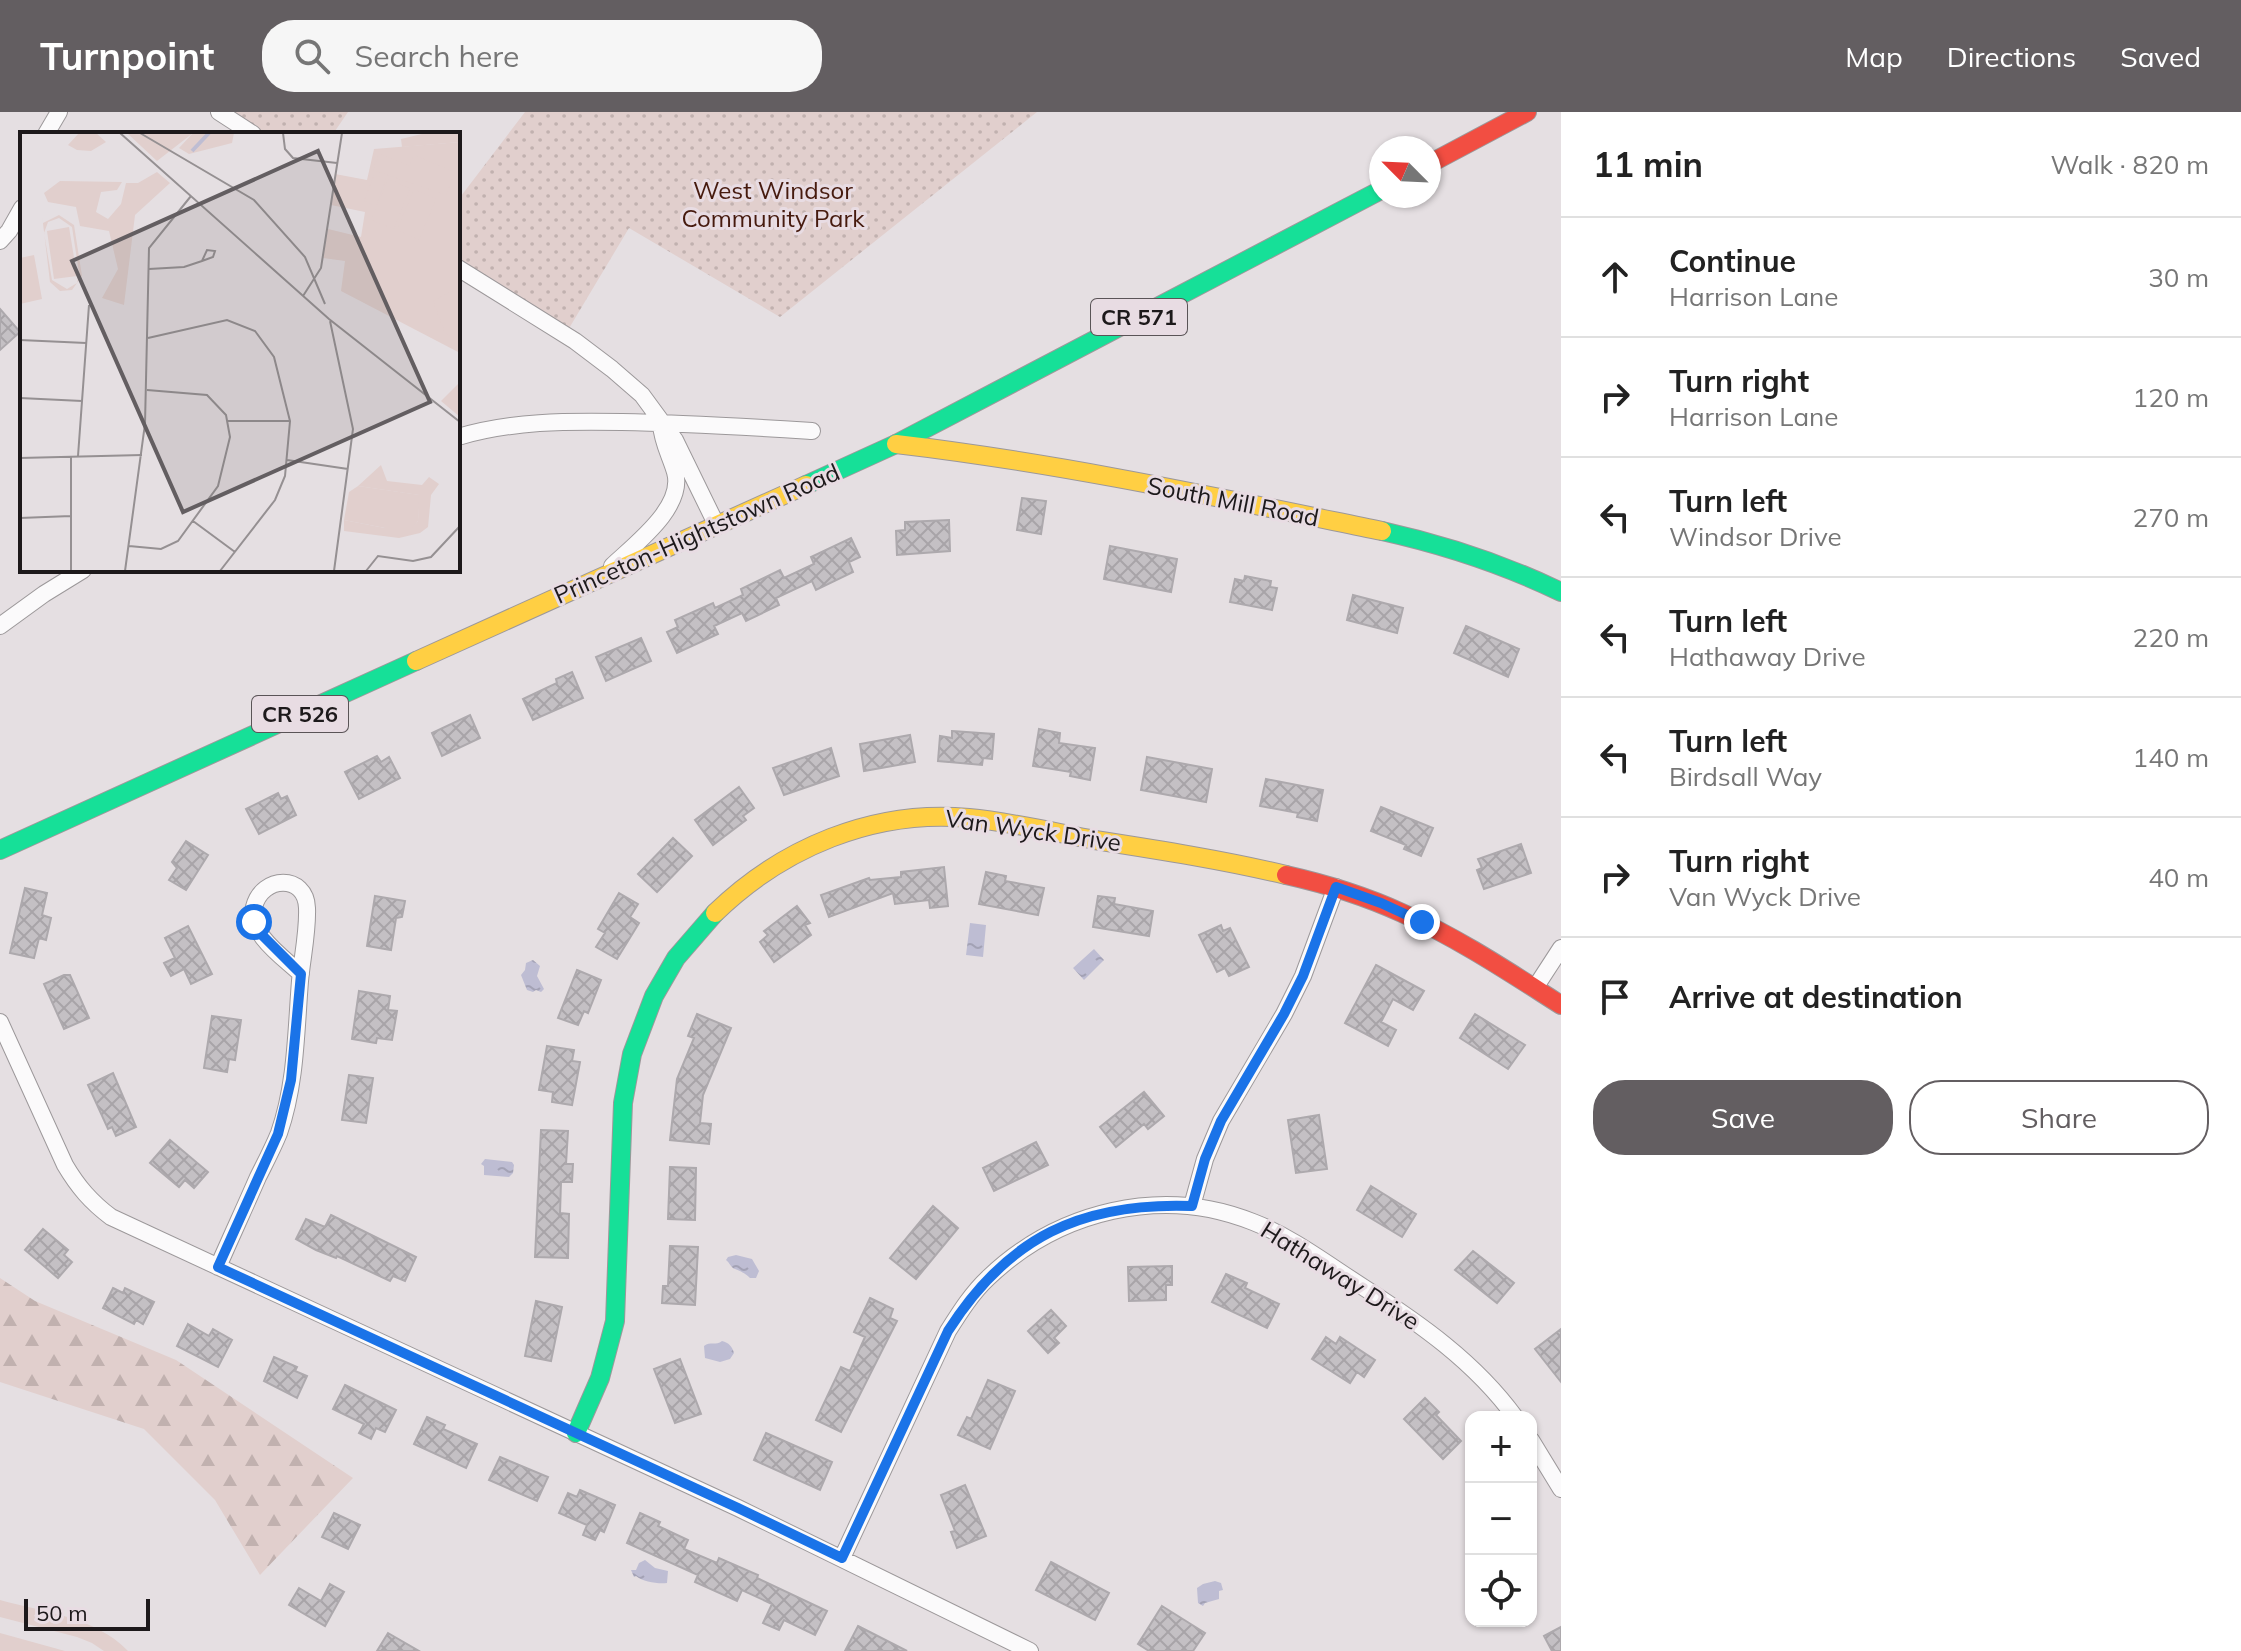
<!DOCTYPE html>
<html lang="en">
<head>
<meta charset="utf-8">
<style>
	:root { --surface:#fff; --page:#f6f6f6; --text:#222; --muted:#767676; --line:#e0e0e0; --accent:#635e61 }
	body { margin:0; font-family:Mulish,sans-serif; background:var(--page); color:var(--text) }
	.controls { position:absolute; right:24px; bottom:24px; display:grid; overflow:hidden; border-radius:16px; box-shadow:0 2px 6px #0004 }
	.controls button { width:72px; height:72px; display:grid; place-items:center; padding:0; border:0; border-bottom:2px solid var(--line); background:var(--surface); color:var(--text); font:40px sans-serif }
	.compass { position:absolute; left:1369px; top:24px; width:72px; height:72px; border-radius:50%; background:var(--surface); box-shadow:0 2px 6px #0004; rotate:294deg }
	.scale { position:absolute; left:24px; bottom:20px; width:126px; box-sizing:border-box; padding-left:8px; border:4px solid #1d191b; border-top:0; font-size:22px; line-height:28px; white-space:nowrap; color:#1d191b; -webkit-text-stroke:6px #e8dce3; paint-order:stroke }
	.stop { position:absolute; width:24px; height:24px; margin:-18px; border:6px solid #1a73e8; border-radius:50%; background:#fff }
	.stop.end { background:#1a73e8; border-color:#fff; box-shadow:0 2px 8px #0008 }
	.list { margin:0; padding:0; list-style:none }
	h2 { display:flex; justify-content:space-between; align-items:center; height:104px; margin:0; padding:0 32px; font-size:34px }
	h2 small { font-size:26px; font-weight:400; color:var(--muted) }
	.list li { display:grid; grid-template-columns:52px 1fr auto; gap:24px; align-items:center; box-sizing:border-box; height:120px; padding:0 32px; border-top:2px solid var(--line) }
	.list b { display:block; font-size:30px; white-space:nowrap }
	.list p { margin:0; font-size:26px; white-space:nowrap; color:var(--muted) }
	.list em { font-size:26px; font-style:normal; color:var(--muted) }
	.actions { display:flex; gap:16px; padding:24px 32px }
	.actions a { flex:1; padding:18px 0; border:2px solid var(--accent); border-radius:32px; text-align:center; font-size:28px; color:var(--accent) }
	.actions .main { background:var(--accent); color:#fff }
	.icon { flex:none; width:44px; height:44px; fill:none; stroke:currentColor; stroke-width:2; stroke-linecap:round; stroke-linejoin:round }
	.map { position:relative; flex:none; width:1561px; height:1539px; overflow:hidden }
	header { display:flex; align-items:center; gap:48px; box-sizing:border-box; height:112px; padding:0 40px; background:var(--accent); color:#fff }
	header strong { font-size:38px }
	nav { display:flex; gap:44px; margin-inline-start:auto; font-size:28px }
	.search { width:560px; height:72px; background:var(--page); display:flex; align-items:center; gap:20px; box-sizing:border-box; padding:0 28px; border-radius:32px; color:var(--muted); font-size:30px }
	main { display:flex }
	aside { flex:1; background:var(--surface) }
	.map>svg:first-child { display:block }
</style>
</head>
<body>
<header>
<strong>Turnpoint</strong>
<div class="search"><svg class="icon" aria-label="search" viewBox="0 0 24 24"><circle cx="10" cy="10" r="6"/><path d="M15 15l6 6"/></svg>Search here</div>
<nav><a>Map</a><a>Directions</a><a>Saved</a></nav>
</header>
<main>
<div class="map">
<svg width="1561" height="1539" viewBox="0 0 1561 1539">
	<defs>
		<pattern id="grass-dots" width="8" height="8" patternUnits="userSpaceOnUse" patternTransform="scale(2)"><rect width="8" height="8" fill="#e1cfcd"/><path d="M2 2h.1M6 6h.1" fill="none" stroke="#c1b1af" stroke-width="1.8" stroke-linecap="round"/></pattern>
		<pattern id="forest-firs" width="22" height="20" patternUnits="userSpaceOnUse" patternTransform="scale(2)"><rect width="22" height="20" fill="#e1cfcd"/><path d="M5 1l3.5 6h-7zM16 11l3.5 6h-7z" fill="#c1b1af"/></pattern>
		<pattern id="water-ripples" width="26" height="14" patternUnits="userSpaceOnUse" patternTransform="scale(2)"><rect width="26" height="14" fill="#bebdd3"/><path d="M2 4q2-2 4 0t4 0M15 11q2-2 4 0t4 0" fill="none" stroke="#a3a2b5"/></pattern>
		<pattern id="building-cross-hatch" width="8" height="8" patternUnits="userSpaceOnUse" patternTransform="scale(2)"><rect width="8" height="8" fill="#c4c0c4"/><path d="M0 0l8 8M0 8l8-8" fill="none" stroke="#a8a4a8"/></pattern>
	</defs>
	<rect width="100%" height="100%" fill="#e5dfe2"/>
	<!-- grass -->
	<path fill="url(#grass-dots)" d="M212,0H348L333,22H248Z
		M525,0H1037L780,205L629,116L565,223L458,154V88Z"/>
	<!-- forest -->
	<path fill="url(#forest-firs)" d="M0,1166L35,1189L176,1248L353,1366L260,1463L215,1388L144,1317L0,1270Z"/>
	<!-- pitch -->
	<path fill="#e1cfcd" d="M0,1488C43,1500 96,1505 128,1539H104L92,1531L77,1525L0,1505Z
		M0,1521L65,1539H0Z"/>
	<!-- water -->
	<path fill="url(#water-ripples)" d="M970,811L986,813L983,845L966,843Z
		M1094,837L1104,848L1084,868L1073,856Z
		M533,848L540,854L537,864L544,877L541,880L536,878L533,880L527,878L521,863L525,858L526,851Z
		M485,1047L512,1050L514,1053L513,1061L509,1065L484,1063V1054L481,1052Z
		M736,1143L752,1147L759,1159L756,1166H750C745,1161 742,1160 735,1157C731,1156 730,1151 726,1148L728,1145Z
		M722,1229C729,1231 732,1234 734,1241L730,1247L720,1250L705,1246L704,1234C710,1229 716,1234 722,1229Z
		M645,1448L655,1456L668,1459L667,1471C658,1472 643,1470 636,1464L634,1465L631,1458H636L639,1451Z
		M1215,1469L1221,1471L1223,1478L1219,1479V1487L1205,1491L1203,1494L1198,1491L1197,1476L1203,1472Z"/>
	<!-- building -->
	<path fill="url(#building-cross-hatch)" stroke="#ada9ad" stroke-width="2" d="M0,197L20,220L0,238Z
		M1022,386L1046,389L1041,422L1017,418Z
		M949,408L950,439L897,443L896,419L905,418V410Z
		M851,426L860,445L849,450L853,460L816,478L812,469L776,486L779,493L746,509L742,501L714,514L718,522L677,541L667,520L678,515L675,508L713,491L715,496L743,483L741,477L780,458L784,466L814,452L811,445Z
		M1110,434L1177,447L1171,480L1104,467Z
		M1245,464L1271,469L1270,475L1277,476L1272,498L1230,490L1235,467L1244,469Z
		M1353,483L1403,496L1397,521L1347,508Z
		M1466,514L1519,537L1508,565L1454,541Z
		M641,526L651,549L606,569L596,545Z
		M572,560L583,586L533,608L523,587L557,571L556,567Z
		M470,603L480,626L442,644L432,621Z
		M1039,617L1060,621L1059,631L1095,636L1090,668L1070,664L1071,660L1033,654Z
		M952,619L994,622L992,647L983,646L982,653L938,649L940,624L952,626Z
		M910,623L915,650L864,659L860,632Z
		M831,636L839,664L784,683L773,656Z
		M377,644L381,650L389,645L400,666L359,687L345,660Z
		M1147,645L1212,657L1206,690L1141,678Z
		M1266,667L1323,678L1317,709L1297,705L1298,701L1260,694Z
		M739,675L754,696L743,704L746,708L713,733L695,708Z
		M278,681L281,687L287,684L296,703L259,722L246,697Z
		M1381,695L1433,716L1421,744L1404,737L1406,733L1371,719Z
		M673,726L692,744L657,780L638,762Z
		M186,729L208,743L186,778L169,768L177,756L172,750Z
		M1521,732L1531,761L1484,777L1477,758L1482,756L1478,747Z
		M944,755L948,794L930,796L929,788L895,792L893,781L829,805L821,783L869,766L870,768L901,765V760Z
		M986,760L1006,764L1005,769L1044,776L1038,803L979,792Z
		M25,776L47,781L42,803L51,806L46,828L39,826L34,846L10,841Z
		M619,781L638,792L630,805L639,811L617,847L596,835L605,821L598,817Z
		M375,784L405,789L402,805L396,806L391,838L367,834Z
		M1098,784L1115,786L1114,792L1153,799L1149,824L1093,815Z
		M797,794L810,811L805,813L811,823L774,850L760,830L768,823L764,819Z
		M1221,813L1223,819L1230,816L1249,855L1229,864L1225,856L1217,860L1199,823Z
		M188,814L212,862L191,872L184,857L171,864L164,851L175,846L165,826Z
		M1376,853L1424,879L1413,898L1393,887L1381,910L1396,918L1388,934L1345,911Z
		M577,858L601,868L588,901L584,899L578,913L558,906Z
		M64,863H70L89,906L64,917L44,872Z
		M359,879L390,884L388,898L397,899L392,928L377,926L376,931L352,927Z
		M697,902L731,916L703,983L700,1011L711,1012L709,1032L670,1028L677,967L694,926L688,924Z
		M1475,902L1525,933L1508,957L1460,926Z
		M212,904L241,908L235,948L229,947L227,960L204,956Z
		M547,934L574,938L572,949L580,950L572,993L552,990L553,980L539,978Z
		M113,961L136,1015L116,1024L112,1015L108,1017L88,973Z
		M349,963L373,966L366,1011L342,1008Z
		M1144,980L1164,1004L1148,1017L1144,1012L1116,1035L1100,1015Z
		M1319,1003L1327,1057L1296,1061L1288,1008Z
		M541,1018L568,1019L566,1052H573L572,1070H561L560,1101L569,1102L568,1146L535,1145Z
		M170,1028L208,1060L194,1076L185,1068L179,1075L150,1051Z
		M1036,1030L1048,1053L994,1079L983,1056Z
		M670,1055L696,1056L695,1108L668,1107Z
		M1371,1074L1416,1102L1402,1125L1357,1098Z
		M933,1094L958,1116L916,1167L890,1146Z
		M331,1103L416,1145L405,1169L393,1164L390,1169L337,1144L336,1146L316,1138L296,1127L306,1107L325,1115Z
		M43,1117L68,1138L64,1143L72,1150L58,1166L25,1138Z
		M670,1134L698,1135L695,1193L662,1191L663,1174H668Z
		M1473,1139L1514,1171L1497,1191L1455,1158Z
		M1172,1154V1173H1166V1188L1129,1189L1128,1155Z
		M1226,1162L1247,1171L1245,1176L1279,1192L1267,1216L1212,1190Z
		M113,1176L123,1181L125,1176L154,1190L143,1212L136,1208L134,1212L103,1196Z
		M870,1186L893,1197L890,1206L897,1209L841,1320L816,1308L841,1255L850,1259L865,1225L854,1220Z
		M536,1189L562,1195L551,1249L525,1244Z
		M1051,1198L1066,1214L1054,1226L1059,1231L1048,1241L1028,1219Z
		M188,1212L209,1224L213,1217L232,1228L218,1255L177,1234Z
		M1561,1217V1270L1535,1237Z
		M1326,1225L1336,1232L1340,1225L1375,1248L1364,1265L1357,1260L1350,1271L1312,1247Z
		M274,1245L297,1255L295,1259L307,1264L297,1286L264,1269Z
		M680,1247L701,1302L675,1311L654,1257Z
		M988,1268L1015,1279L990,1337L958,1323L967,1305L971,1307Z
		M345,1273L396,1298L385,1320L376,1316L371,1327L359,1321L364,1312L333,1297Z
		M1425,1286L1439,1300L1436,1303L1461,1329L1443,1347L1404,1307Z
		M427,1305L445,1313L443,1317L477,1332L466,1356L414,1332Z
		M766,1321L832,1350L820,1378L754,1348Z
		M500,1345L548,1365L537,1389L489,1368Z
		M965,1373L986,1424L957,1436L951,1420L955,1419L941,1383Z
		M580,1378L615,1393L604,1420L600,1418L595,1428L583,1423L587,1413L559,1401L568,1381L577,1385Z
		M334,1401L360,1413L348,1437L322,1425Z
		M640,1401L660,1410L658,1414L688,1428L684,1437L717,1451L719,1446L758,1463L757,1466L827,1499L815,1523L784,1508L779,1518L763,1511L772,1492L742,1478L737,1489L695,1470L698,1463L627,1431Z
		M1051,1450L1109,1481L1095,1508L1036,1478Z
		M330,1472L344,1480L325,1514L289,1493L299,1476L321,1489Z
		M1162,1494L1205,1521L1193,1539H1149L1138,1532Z
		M858,1514L907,1539H845Z
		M1561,1515V1539H1552L1544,1524Z
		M388,1521L419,1539H377Z"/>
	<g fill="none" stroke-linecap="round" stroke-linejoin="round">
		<!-- street casing -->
		<g stroke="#9c989a" stroke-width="18">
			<path id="street" d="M219,0L253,22
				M46,22L59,0
				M0,129L9,119L22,96
				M458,156L575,229L612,257L642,283L675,328L717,414
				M458,325C511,309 567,309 622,310C685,311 748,315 812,319
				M612,454C635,432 685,395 675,360C670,343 662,330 661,312
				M0,514L44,482L83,458
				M1535,876L1561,836
				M0,910L65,1053C78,1075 91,1090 111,1105L738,1396L1030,1539
				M1192,1094L1205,1047L1221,1009L1284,902L1303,864L1336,775
				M218,1155C231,1125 245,1095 258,1065C265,1051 273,1036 279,1021C296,973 296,919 300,869C302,846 308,820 307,796C306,762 262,763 254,795C248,822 283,845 301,862
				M1531,1328L1561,1377
				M842,1446L948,1219C960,1200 972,1181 988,1166C1058,1099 1161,1073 1253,1110C1292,1125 1327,1152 1363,1175C1419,1211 1475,1250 1515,1305"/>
		</g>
		<!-- fast casing -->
		<g stroke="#9c989a" stroke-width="20">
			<path id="fast" d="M806,373L896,332L1381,78
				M1382,419C1445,433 1503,452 1561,480
				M0,738L416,549
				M576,1321L600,1266L615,1209L623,991L632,942L654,884L676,846L715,801"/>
		</g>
		<!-- slow casing -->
		<g stroke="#9c989a" stroke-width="20">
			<path id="slow" d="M896,332C1059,351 1221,386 1382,419
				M416,549L806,373
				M715,801C782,736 873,697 969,706C1011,710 1053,720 1095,728C1159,738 1223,748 1286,763"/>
		</g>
		<!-- jam casing -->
		<g stroke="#9c989a" stroke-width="20">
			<path id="jam" d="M1429,52L1527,0
				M1286,763C1326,772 1365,784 1402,801C1458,826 1509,860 1561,893"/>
		</g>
		<!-- street -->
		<use href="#street" stroke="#fbfafb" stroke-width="16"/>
		<!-- fast -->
		<use href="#fast" stroke="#16e098" stroke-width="18"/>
		<!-- slow -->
		<use href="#slow" stroke="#ffcf43" stroke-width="18"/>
		<!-- jam -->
		<use href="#jam" stroke="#f24e42" stroke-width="18"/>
	</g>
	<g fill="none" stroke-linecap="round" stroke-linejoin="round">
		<!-- route -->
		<path stroke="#1a73e8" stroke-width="10" d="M254,810L262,823L301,862L291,968L278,1022L218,1155L738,1396L842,1446L948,1219C1008,1125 1081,1090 1192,1094L1205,1047L1221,1009L1284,902L1303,864L1336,775L1381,791L1422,810"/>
	</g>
	<g text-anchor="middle" stroke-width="6" stroke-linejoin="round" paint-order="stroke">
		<!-- shield labels -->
		<g fill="#e8dce3" stroke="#5a5457" stroke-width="2">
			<rect x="1091" y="187" width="96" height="36" rx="6"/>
			<rect x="252" y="584" width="96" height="36" rx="6"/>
		</g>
		<g font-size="22" font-weight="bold" fill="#1d191b">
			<text x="1139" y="213">CR 571</text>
			<text x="300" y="610">CR 526</text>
		</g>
		<!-- park labels -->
		<g font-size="24" fill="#461a0e" stroke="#e8dce3">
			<text x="773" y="87">West Windsor<tspan x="773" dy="28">Community Park</tspan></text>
		</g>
		<!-- street labels -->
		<g font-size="24" fill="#1d191b" stroke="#e8dce3">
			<text transform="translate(1233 390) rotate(11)" y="8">South Mill Road</text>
			<text transform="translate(697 422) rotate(-24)" y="8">Princeton-Hightstown Road</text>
			<text transform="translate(1033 719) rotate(8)" y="8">Van Wyck Drive</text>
			<text transform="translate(1340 1164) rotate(32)" y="8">Hathaway Drive</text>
		</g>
	</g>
	<!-- overview -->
	<g transform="translate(20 20)">
		<rect width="440" height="440" fill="#e5dfe2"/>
		<path d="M107,1H173L137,29ZM440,10V221L321,159L325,129L303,126L308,97L341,105L345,80L311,73L315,42L347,48L354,17ZM338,354L400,363L398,389L393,396H365L324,388L329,360Z" fill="#e1cfcd"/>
		<path d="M173,1H214L212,11L169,22L159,16ZM406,1H440V10L382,15L381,7ZM137,40L150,51L115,83L104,173L82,166L98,137L89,99L60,94L56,75L28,70L24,61L40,49L102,50L97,58L81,60L76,80L88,87L101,72L106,51H118ZM440,250V285L421,269ZM361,333L367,349L402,353L409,345L419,352L411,363L408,395L400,401L379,406L324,399V388L365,396H392L398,389L399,363L338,354Z" fill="#e1cfcd"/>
		<path d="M59,1H76L86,10L71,19L57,18L48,13ZM359,22L389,34L394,23L435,40L426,63L353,38ZM354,43L366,47L356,74L344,69ZM368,47L390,56L374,97L351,88ZM394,57L416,67L399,108L377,98ZM22,83L23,91L39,83L54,93L62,144L52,158L40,159L30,150ZM39,86L52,95L59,141L57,151L47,157L32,148L24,101L28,90ZM49,95L57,144L34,147L27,99ZM14,123L22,167L0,172V126ZM440,155V207H438L425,201L413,169Z" fill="#e1cfcd" fill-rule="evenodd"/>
		<path fill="none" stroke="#bebdd3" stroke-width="4" d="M172,19L189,1"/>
		<path fill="none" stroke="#959092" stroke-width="2" d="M100,1L309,187L440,290M120,1L234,68L285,125L305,172M263,1L265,17L273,26L317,31M129,137L164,135L182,129L193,125L195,119L187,118L182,129M283,164L301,136L322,1M310,189L333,297L314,439M128,206L207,188L235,199L254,225L270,289L265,344L255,368L200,439M0,208L66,211M0,266L62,269M208,289H270M51,324V439M58,324L69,173M0,326L122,323M267,328L328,337M0,386L51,384M173,389L215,420M109,414L141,417L158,409L198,354L210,305L206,283L187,263L127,258M105,439L125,292L129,116L171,64M346,439L358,424L393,429L411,425L440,394"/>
		<path fill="#635e61" fill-opacity="0.15" stroke="#635e61" stroke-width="4" d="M298,19L410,270L163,380L52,129Z"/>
		<rect width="440" height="440" fill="none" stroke="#1d191b" stroke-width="4"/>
	</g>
</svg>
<div class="controls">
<button>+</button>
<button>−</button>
<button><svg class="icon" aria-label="locate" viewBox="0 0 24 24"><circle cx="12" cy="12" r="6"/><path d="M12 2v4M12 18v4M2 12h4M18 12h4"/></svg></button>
</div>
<svg class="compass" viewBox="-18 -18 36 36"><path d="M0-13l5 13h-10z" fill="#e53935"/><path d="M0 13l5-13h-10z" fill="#767676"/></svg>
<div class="scale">50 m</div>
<div class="stop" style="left:254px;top:810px"></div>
<div class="stop end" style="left:1422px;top:810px"></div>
</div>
<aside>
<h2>11 min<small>Walk · 820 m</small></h2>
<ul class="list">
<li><svg class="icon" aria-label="ahead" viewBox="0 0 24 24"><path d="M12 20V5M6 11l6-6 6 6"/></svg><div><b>Continue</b><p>Harrison Lane</p></div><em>30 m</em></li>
<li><svg class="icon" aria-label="right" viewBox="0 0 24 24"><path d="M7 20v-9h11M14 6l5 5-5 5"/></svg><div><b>Turn right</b><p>Harrison Lane</p></div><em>120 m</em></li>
<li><svg class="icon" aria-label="left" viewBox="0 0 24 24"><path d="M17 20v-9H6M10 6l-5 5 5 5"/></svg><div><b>Turn left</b><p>Windsor Drive</p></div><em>270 m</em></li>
<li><svg class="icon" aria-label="left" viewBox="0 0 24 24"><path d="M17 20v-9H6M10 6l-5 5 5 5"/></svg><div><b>Turn left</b><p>Hathaway Drive</p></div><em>220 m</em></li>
<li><svg class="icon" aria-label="left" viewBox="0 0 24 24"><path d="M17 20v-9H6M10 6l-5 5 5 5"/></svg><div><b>Turn left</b><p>Birdsall Way</p></div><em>140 m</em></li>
<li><svg class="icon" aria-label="right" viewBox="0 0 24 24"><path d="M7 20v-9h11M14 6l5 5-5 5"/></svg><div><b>Turn right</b><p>Van Wyck Drive</p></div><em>40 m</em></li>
<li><svg class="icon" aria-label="arrive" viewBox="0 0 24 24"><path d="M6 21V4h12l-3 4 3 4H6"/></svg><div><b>Arrive at destination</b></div></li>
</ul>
<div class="actions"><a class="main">Save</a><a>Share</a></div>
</aside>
</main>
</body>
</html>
